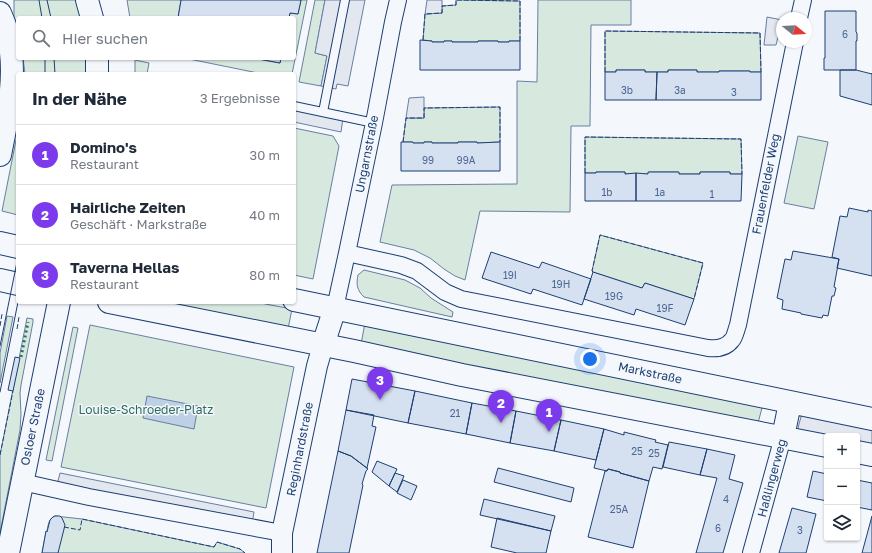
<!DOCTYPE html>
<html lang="de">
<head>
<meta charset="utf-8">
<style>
	:root { --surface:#fff; --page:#f2f2f3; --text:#1f2937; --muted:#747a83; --line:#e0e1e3; --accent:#7c3aed }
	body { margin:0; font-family:"Golos Text",sans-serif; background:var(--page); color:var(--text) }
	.controls { position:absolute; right:12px; bottom:12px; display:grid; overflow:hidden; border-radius:4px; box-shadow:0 1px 3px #0004 }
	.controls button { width:36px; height:36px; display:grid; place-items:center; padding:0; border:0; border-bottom:1px solid var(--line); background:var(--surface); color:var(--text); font:20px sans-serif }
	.compass { position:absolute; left:776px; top:12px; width:36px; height:36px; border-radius:50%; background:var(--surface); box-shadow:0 1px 3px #0004; rotate:108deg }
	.you { position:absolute; left:590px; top:359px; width:14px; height:14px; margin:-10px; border:3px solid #fff; border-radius:50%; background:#1a73e8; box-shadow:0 0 0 6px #1a73e833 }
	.badge { display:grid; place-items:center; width:26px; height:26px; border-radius:50%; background:var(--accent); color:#fff; font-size:13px; font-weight:700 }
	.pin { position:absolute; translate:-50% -33px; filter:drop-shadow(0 1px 2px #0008) }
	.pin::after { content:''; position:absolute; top:21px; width:14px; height:12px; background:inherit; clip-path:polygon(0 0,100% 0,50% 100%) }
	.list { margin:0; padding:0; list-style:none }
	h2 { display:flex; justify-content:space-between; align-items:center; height:52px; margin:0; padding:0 16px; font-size:17px }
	h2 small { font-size:13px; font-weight:400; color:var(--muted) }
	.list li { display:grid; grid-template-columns:26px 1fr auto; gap:12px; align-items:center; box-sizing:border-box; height:60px; padding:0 16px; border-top:1px solid var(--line) }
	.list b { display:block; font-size:15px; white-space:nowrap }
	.list p { margin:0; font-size:13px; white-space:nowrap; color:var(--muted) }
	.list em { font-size:13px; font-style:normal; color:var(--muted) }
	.icon { flex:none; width:22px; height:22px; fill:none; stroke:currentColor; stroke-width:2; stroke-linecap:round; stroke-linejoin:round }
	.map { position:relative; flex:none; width:872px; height:553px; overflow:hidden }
	.search { position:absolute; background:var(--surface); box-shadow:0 1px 3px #0004; left:16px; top:16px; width:280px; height:44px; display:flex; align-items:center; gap:10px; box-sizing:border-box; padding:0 14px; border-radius:4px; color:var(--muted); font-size:15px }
	.panel { position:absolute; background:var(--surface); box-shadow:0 1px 3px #0004; left:16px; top:72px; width:280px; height:232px; border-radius:4px }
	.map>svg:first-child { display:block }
</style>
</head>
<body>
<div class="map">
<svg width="872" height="553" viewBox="0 0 872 553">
	<rect width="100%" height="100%" fill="#f4f7fb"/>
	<!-- green -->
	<path fill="#d7e8df" stroke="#687fa3" d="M14,0H77L83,18H18V32L14,19Z
		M127,0H181L178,18H130Z
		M301,0H307L292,74H263L184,58H253L280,63L281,58H294V18H289L290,13L298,14Z
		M315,0H325L315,53L327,56L321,86L299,82Z
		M456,0L520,1V41H509V42H498V41H478V42H452V41H444V42H432V41L423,40L425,14L442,13V6L456,5Z
		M538,0H631V25H591L590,126H571L570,212L480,211L465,280L455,276L444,269L430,258L414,250L380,242L392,185L517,184V81L537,82Z
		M605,31L760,33L761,72H750V71H719V72H697V70H668V72H645V70H616V72H605Z
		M23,58H88V74H25Z
		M135,60L149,63L147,74H135Z
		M500,107V142L477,143V142H458V143H432V142H424V143H413L412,142H403L406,118H424V108Z
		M294,128L333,136L339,146L313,279L294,275Z
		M18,130V215L2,211Z
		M798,136L828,142L814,209L784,203Z
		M585,137L741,139L742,174H730V172H700V174H679L678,172H649L648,174H626L625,172H596V173H585Z
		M600,235L703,263L694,299L645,283L642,288L593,272L592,271Z
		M364,270L405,280L420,288L431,298L453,312L452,317L364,297C357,290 356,285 358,275Z
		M155,302H255L292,309L288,329Z
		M7,316L13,317L0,383V353Z
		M27,318L33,319V322L21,385L20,393L21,414L20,430L0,533V455Z
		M365,323L763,404L758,423L361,344Z
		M90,325L294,367L266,508L61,467Z
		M73,327L78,328L52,461L46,460Z
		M55,516L82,519L214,547L217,542L240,549L245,553H42L46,532L47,531C48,525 49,518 55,516Z"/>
	<!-- parking -->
	<path fill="#e3e8f0" stroke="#687fa3" d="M325,0H365L348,86L337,84L336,89L321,86L327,56L315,53Z
		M427,0H442V13L425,14Z
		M767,17L782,20L776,45H764Z
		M424,97V118H406L409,98Z
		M294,109L343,118L341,132L294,122Z
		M802,413L828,421L872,430V447L857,444V436H827L800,433L798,428Z
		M60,473L254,512L252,524L57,485Z"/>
	<!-- water -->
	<path fill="#bed0e5" stroke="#687fa3" d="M147,396L198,406L194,429L143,418Z"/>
	<!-- building -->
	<path fill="#d5e0f0" stroke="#1d3f73" d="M181,0H301L298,14L290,13L289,18H178Z
		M825,11H856V32L857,33V41H856V70H824V58H825Z
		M420,40L432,41V42H444V41H452V42H478V41H498V42H509V41H520V70H420Z
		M253,58H281L280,63Z
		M616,70H645V72H657L656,100H605V72H616Z
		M668,70H697V72H719V71H750V72H761V100H656L657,72H668Z
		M840,70H856L872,74V73V105L840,96Z
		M401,142H413V143H424V142H432V143H458V142H477V143L500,142V171H401Z
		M596,172H625V174L636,173V201H585V173H596Z
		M648,172H679V174H700V172H730V174H742L741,201H636V173L648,174Z
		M849,208L868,212V210L872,211V276L837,268L839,259L832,257L840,216L847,217Z
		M793,251L839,259L834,287L836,288L834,296H832L828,316L823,315L822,318L801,314V313L782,309L783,300L777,298L785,259L791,260Z
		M491,252L539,268L542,262L591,279L582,305L533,289L531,294L482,278Z
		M593,272L642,288L645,283L694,299L685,325L636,309L634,315L584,299Z
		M15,357L20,358L13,391L8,390Z
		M352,379L415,391L408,423L346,410Z
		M415,391L472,403L466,434L408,423Z
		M472,403L516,411L510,443L466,434Z
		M346,410L374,415L372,426L376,427L367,468L351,456L338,451Z
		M516,411L561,420L554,451L510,443Z
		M561,420L604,429L596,460L554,451Z
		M604,429L624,435V432L656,440L655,442L668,445L662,469L653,467L649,481L620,473V472L608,469L607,471L594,468Z
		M669,442L707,449L700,475L663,467Z
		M707,449L735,455L729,479L743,483L723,553H696L717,478L700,475Z
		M338,451L351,456L368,469L366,471L362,484L363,485L349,553H317Z
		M377,461L397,469L389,486L372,472Z
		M498,468L574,488L571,502L494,482Z
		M608,469L620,472V473L649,481L633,548L588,537L605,471H607Z
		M813,471L827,474V501L807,497Z
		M395,473L404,476L397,492L389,486Z
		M403,480L417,486L411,500L397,493Z
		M857,480L872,483V510L857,507Z
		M484,499L555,516L551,531L480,515Z
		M792,508L816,514L806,553H779Z
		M55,516H60L62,518L65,525L58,553H42L46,531L47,532L50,520L53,517Z
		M872,516V553H862Z
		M497,518L551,531L546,553H517L491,547Z"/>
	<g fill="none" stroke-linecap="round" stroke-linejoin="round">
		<!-- service casing -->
		<g stroke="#1d3f73" stroke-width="10">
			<path id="service" d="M294,106L374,123
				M323,112L345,0"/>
		</g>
		<!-- minor casing -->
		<g stroke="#1d3f73" stroke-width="18">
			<path id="minor" d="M799,18L803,0
				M347,253L401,265L417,271L445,292L461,299L708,348C717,349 726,348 732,340C735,337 736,330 738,325L795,42
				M335,308L347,253L374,123L393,22L398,0
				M22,482L89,497L282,533
				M751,553L783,437"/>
		</g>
		<!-- tertiary casing -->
		<g stroke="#1d3f73" stroke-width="22">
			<path id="tertiary" d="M282,553V533L317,366L323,345"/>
		</g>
		<!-- primary casing -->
		<g stroke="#1d3f73" stroke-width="24">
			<path id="primary" d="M87,0L92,18
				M0,13C4,22 9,35 10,45C16,82 7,119 0,155
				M97,74V58
				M0,243L18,247
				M0,280L18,284
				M294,300L872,419
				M109,302L354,351L462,375L827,446
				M323,345L335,308
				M783,437L790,403
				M857,452L872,455
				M8,553L59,302"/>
		</g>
		<!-- service -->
		<use href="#service" stroke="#f4f7fb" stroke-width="8"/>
		<!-- minor -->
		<use href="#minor" stroke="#f4f7fb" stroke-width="16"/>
		<!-- tertiary -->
		<use href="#tertiary" stroke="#f4f7fb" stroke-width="20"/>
		<!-- primary -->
		<use href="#primary" stroke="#f4f7fb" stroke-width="22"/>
		<!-- tram -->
		<path stroke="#1d3f73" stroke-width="1" d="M39,0L42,18
			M47,0L51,18
			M54,58L55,74
			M45,74V58
			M0,346L18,257
			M0,392L18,302"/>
		<!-- hedge -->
		<path stroke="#2c6c60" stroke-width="3" stroke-dasharray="2 3" stroke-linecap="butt" d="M21,357L28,322"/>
		<!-- fence -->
		<path stroke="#1d3f73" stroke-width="1" stroke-dasharray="5 2" stroke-linecap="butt" d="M423,40L425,14L442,13V6L456,5V0L520,1V41
			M605,72V31L760,33L761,72
			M403,142L406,118H424V108L500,107V142
			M585,173V137L741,139L742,174
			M593,272L592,271L600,235L703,263L694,299
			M0,326L2,314
			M17,329L19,317
			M0,455L13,391
			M64,527L80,530L82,519L214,547L217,542L240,549L245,553"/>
	</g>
	<g text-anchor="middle" stroke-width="3" stroke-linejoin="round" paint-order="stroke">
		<!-- number labels -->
		<g font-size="10" fill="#4b6792">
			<text x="845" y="38">6</text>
			<text x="627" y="94">3b</text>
			<text x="680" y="94">3a</text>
			<text x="734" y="96">3</text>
			<text x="428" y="164">99</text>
			<text x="466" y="164">99A</text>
			<text x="607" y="196">1b</text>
			<text x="660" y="196">1a</text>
			<text x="712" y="198">1</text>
			<text x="510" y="279">19I</text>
			<text x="561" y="288">19H</text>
			<text x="614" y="300">19G</text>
			<text x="665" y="312">19F</text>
			<text x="455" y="417">21</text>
			<text x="637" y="455">25</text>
			<text x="654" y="457">25</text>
			<text x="726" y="503">4</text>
			<text x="619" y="513">25A</text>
			<text x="718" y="532">6</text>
			<text x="800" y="534">3</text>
		</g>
		<!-- street labels -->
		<g font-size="12" fill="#1d3f73" stroke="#f4f7fb">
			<text transform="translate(367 154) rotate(-79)" y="4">Ungarnstraße</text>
			<text transform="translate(766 184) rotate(-79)" y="4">Frauenfelder Weg</text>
			<text transform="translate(650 373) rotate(12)" y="4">Markstraße</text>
			<text transform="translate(33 427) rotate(-78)" y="4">Osloer Straße</text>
			<text transform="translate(300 449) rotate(-79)" y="4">Reginhardstraße</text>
			<text transform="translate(772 478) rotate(-75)" y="4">Haßlingerweg</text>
		</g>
		<!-- park labels -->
		<g font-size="12" fill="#2c6c60" stroke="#f4f7fb">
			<text x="146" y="414">Louise-Schroeder-Platz</text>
		</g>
	</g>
</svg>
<div class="controls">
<button>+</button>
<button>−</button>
<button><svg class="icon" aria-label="layers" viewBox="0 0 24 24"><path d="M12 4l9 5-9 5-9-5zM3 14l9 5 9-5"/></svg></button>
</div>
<svg class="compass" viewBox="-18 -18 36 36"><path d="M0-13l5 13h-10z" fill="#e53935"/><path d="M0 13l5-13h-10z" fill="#747a83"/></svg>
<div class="you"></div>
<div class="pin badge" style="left:549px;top:432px">1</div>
<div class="pin badge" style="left:501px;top:423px">2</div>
<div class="pin badge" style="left:380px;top:400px">3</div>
<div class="search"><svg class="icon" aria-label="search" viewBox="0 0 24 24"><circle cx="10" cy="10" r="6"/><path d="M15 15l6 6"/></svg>Hier suchen</div>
<section class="panel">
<h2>In der Nähe<small>3 Ergebnisse</small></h2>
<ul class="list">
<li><span class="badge">1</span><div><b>Domino's</b><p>Restaurant</p></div><em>30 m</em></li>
<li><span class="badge">2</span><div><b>Hairliche Zeiten</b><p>Geschäft · Markstraße</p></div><em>40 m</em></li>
<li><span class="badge">3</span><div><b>Taverna Hellas</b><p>Restaurant</p></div><em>80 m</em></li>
</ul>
</section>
</div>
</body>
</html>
